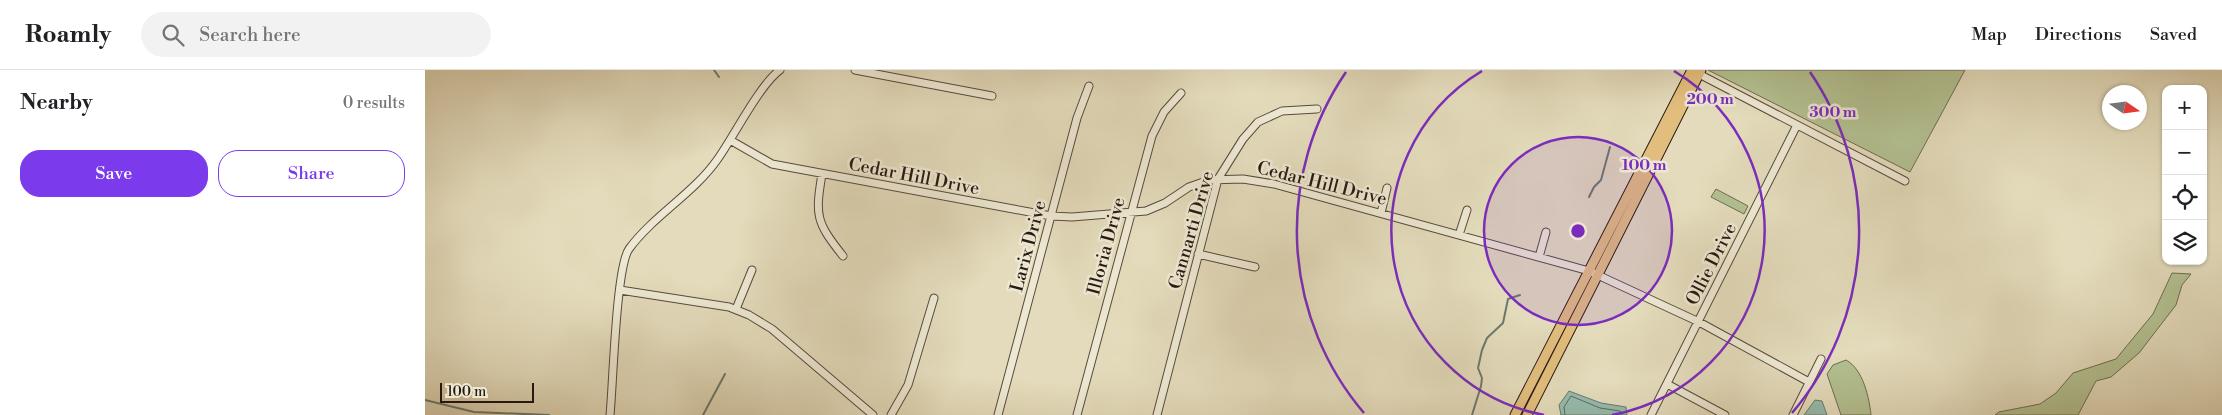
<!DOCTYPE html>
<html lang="en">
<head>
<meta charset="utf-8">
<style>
	:root { --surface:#fff; --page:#f2f2f2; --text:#202124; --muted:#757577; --line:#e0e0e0; --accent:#7c3aed }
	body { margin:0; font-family:"Libre Bodoni",serif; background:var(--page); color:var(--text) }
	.controls { position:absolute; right:15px; top:15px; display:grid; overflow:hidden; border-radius:10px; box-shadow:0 1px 4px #0004 }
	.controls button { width:45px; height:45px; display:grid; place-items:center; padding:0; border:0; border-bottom:1px solid var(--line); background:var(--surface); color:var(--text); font:25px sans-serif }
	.compass { position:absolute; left:1677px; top:15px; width:45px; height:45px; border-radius:50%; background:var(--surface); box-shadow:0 1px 4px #0004; rotate:103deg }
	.scale { position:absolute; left:15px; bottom:12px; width:94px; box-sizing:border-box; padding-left:5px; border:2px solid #291911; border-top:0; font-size:14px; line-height:18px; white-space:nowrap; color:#291911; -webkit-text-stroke:4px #ede8d3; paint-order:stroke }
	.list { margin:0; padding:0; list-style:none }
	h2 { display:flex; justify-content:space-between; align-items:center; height:65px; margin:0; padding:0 20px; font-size:21px }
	h2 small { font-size:16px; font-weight:400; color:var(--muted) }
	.actions { display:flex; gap:10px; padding:15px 20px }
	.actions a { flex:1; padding:11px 0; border:1px solid var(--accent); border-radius:20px; text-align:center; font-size:18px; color:var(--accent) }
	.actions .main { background:var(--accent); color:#fff }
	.icon { flex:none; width:28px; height:28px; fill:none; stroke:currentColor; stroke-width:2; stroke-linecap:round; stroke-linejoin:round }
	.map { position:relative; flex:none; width:1797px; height:345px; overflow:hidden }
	header { display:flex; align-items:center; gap:30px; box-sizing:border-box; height:70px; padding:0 25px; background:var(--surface); border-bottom:1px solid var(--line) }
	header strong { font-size:24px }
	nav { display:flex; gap:28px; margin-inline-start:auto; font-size:18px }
	.search { width:350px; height:45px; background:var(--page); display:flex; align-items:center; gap:12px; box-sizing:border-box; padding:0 18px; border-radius:28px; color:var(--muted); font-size:19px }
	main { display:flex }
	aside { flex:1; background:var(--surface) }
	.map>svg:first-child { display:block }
</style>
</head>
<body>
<header>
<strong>Roamly</strong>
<div class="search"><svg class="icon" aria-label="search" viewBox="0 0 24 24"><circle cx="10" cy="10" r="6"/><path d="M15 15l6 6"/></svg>Search here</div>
<nav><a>Map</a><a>Directions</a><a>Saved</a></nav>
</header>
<main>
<aside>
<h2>Nearby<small>0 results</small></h2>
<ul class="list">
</ul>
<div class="actions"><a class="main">Save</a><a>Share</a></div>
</aside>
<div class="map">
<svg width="1797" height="345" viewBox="0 0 1797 345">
	<rect width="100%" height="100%" fill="#e3dbbb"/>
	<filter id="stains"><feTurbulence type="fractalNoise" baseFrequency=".004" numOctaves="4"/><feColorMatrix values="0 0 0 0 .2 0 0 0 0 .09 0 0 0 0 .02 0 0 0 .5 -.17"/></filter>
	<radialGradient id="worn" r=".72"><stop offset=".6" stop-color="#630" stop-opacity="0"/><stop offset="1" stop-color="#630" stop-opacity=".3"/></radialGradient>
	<!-- green -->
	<path fill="#b3c091" stroke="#6e6c51" d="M1283,0H1540L1485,102Z
		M1291,119L1323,136L1319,144L1286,127Z
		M1747,203L1766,204L1757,215L1751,235L1714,283L1686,307L1671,311L1653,345H1570L1574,342L1615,334L1631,323L1648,303L1691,289L1728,244Z
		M1421,290C1438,299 1444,327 1446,345H1416L1402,304L1408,295Z"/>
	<!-- water -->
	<path fill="#95bbad" stroke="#6a7a6f" d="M1144,321L1176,333L1201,337L1202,345H1136L1134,335Z
		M1390,330L1397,331L1402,345H1379Z"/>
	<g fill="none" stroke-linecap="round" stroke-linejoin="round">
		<!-- shore -->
		<path stroke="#5f6a5f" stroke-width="1" d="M1140,345L1139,337L1146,326L1175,338L1195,341L1197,345"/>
		<!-- stream -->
		<path stroke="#6a7a6f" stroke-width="2" d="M289,0L294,7
			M1164,127L1169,117L1176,110L1185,77
			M0,330L49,342L124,345
			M278,345L300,304
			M1047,345L1056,316L1057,308L1053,298L1057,280L1062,268L1078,253L1083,229L1095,225"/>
		<!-- minor casing -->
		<g stroke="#584a3c" stroke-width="9">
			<path id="minor" d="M430,0L567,26
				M1274,4L1480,111
				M305,70L347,94L626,146L647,147L721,141L740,133L764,117L784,110L818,109L849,114L1164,201L1274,252L1384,312
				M397,104C390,146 391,152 418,186
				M956,143L962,118
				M1034,165L1042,140
				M773,184L830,197
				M1114,187L1121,162
				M195,220L304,237L324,245L347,259L448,345
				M311,239L327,200
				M1242,314L1300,345
				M185,345C188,316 191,197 204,179C228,146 268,124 292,90C308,68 335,14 355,0
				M466,345L483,315L509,228
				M573,345L652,48L664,16
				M652,345L727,66L739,42L756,23
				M732,345L793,109L818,69L833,52L857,41L892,39
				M1226,345L1372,55
				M1368,345L1396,289"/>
		</g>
		<!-- major casing -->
		<g stroke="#291911" stroke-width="11">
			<path id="major" d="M1090,345L1267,0
				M1102,345L1276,0"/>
		</g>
		<!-- minor -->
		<use href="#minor" stroke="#ede8d3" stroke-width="7"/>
		<!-- major -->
		<use href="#major" stroke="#e2be7e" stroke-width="9"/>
	</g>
	<!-- distance rings -->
	<circle cx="1153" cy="161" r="94" fill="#7b2cbf" fill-opacity=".12"/>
	<g fill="none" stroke="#7b2cbf" stroke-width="2.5">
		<circle cx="1153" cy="161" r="94"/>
		<path d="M1119 345A187 187 0 0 1 1057 1M1249 1A187 187 0 0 1 1187 345"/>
		<path d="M939 343A281 281 0 0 1 921 2M1385 2A281 281 0 0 1 1367 343"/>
	</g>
	<g text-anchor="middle" stroke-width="5" stroke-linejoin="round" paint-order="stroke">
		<!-- street labels -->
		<g font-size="18" fill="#291911" stroke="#ede8d3">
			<text transform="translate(489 106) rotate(11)" y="6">Cedar Hill Drive</text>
			<text transform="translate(897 113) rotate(14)" y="6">Cedar Hill Drive</text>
			<text transform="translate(766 160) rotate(-74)" y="6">Cannarti Drive</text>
			<text transform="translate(603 176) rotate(-75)" y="6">Larix Drive</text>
			<text transform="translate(681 176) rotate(-75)" y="6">Illoria Drive</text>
			<text transform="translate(1286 194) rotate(-63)" y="6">Ollie Drive</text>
		</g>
	</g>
	<circle cx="1153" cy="161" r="8" fill="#7b2cbf" stroke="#ede8d3" stroke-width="2.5"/>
	<g font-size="15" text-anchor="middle" font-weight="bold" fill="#7b2cbf" stroke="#ede8d3" stroke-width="5" stroke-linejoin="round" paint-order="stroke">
		<text x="1285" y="34">200 m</text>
		<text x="1408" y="47">300 m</text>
		<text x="1219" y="100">100 m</text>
	</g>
	<rect width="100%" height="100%" filter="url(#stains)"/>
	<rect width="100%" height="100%" fill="url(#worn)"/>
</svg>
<div class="controls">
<button>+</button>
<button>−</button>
<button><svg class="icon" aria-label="locate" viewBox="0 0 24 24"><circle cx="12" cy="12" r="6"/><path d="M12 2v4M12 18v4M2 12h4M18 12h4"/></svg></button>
<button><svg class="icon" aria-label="layers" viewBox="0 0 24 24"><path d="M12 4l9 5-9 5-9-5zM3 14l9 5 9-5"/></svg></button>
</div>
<svg class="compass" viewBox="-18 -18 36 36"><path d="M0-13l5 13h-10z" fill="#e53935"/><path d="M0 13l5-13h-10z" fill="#757577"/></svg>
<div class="scale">100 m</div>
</div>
</main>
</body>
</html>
